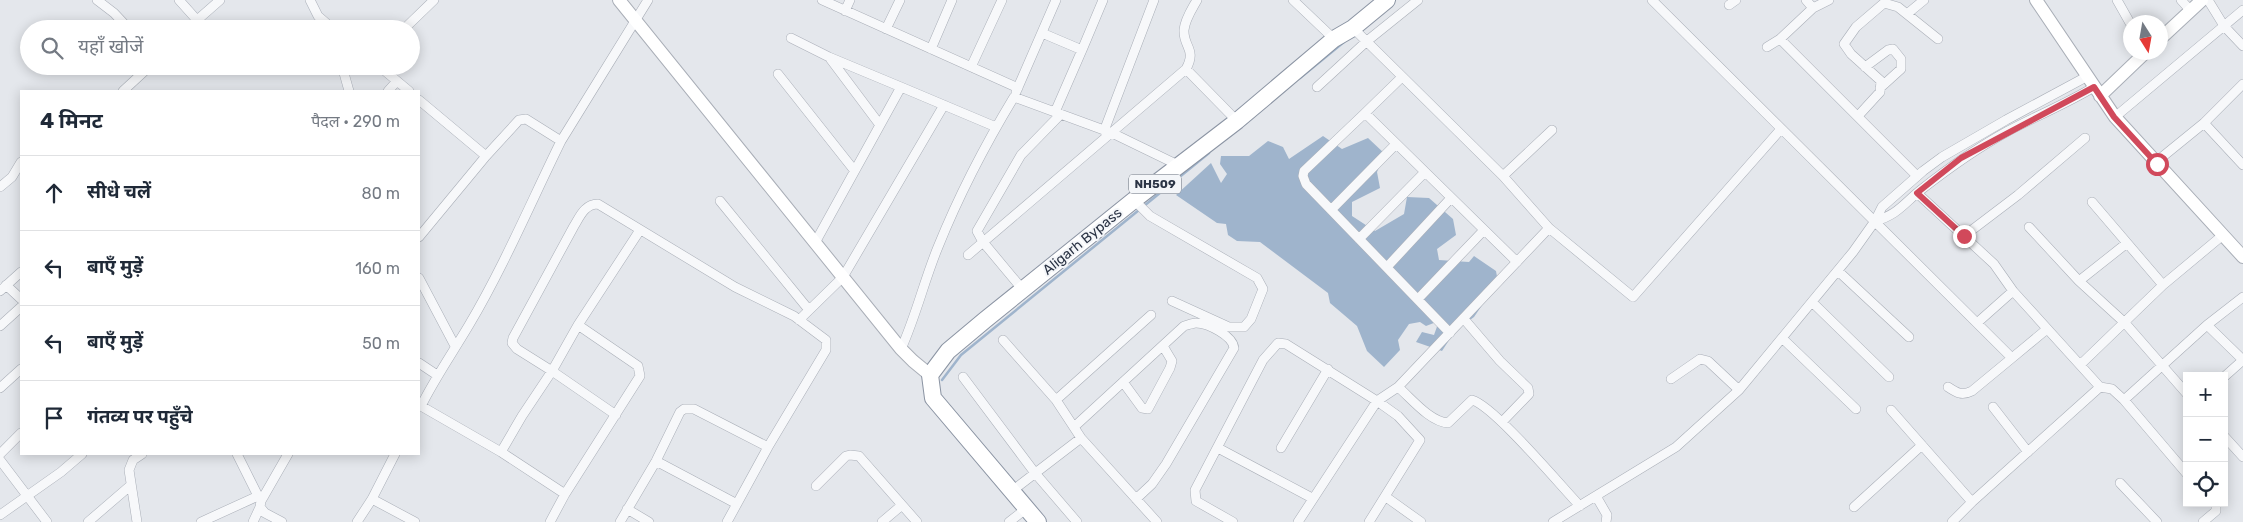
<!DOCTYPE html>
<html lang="hi">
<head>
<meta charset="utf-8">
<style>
	:root { --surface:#fff; --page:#f6f6f7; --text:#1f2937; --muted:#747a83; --line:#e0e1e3 }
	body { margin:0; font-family:Rubik,"Noto Sans Devanagari",sans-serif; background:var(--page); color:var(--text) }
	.controls { position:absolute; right:15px; bottom:15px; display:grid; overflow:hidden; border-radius:0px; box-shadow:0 2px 12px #0003 }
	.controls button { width:45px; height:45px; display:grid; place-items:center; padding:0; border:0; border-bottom:1px solid var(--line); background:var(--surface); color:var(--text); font:25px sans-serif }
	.compass { position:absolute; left:2123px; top:15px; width:45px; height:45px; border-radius:50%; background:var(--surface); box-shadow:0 2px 12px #0003; rotate:169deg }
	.stop { position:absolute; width:15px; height:15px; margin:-11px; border:4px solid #d1495b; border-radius:50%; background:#fff }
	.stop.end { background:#d1495b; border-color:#fff; box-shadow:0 1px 5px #0008 }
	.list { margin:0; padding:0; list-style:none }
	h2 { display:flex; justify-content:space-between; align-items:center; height:65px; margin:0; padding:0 20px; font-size:21px }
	h2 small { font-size:16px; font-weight:400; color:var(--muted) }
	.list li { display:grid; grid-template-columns:32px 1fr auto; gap:15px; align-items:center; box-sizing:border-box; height:75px; padding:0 20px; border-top:1px solid var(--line) }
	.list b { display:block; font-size:19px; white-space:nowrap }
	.list em { font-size:16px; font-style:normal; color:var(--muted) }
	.icon { flex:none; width:28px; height:28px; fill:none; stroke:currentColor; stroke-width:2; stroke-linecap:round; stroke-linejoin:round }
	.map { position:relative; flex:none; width:2243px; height:522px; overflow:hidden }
	.search { position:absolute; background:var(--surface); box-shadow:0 2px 12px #0003; left:20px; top:20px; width:400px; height:55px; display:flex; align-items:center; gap:12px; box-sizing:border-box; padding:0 18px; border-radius:28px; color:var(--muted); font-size:19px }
	.panel { position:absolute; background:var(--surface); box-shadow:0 2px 12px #0003; left:20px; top:90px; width:400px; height:365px; border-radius:0px }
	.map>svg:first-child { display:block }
</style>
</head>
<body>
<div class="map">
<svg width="2243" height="522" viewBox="0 0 2243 522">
	<rect width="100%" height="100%" fill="#e4e7ec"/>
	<!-- water -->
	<path fill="#9fb4cc" d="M1323,136L1342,149L1368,138L1385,154L1377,172L1380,188L1352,202V216L1375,231L1404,214L1407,197L1429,198L1453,219L1456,235L1437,249L1439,260L1469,262L1474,256L1496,271L1498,282L1474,317L1455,331L1442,351L1416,342L1422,332L1434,335L1439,321L1426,326L1420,322L1409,324L1398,340L1400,350L1384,367L1367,351L1357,326L1330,303L1328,293L1260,242L1237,241L1228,235L1226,224L1217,223L1176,195L1211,163L1221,183L1227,174L1220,164L1221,156H1249L1268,141L1283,147L1289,159Z"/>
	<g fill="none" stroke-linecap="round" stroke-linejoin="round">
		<!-- stream -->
		<path stroke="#9fb4cc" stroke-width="2.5" d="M1300,78L1344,42
			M942,380L961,355L1209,153"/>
		<!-- street casing -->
		<g stroke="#a9aeb7" stroke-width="10">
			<path id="street" d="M97,0L114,13L129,29
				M179,0L196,19
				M310,0L318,16L333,29
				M822,0L1018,88
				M1293,0L1334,39
				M1652,0L2012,358L2047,329
				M1806,0L1813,8
				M2117,0L2130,23
				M2181,0L2191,11
				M2208,0L2224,26L2243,46
				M1729,5L1736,0
				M845,11L850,0
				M1907,14L1924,0
				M1353,28L1503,176L1549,228L1633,297L1781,129
				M187,29L220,0
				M404,29L434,0
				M886,29L900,0
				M1042,33L1082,50L1055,112
				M791,38L829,57L901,87L816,241
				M1780,39L1917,176
				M1767,47L1780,39L1813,8L1829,0
				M931,49L952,0
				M1082,50L1103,0
				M829,57L880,125
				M342,66L349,91
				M379,66L409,91
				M971,67L1002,0
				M1865,67L1888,50L1893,49L1901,59V69L1880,88
				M1186,69L1237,121
				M778,74L854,170
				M2243,84L2204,123L2243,165
				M901,87L996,127
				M1317,87L1367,41L1418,0
				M123,91L150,66
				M388,91L397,81
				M1016,92L1056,0
				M419,100L486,156
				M1365,113L1402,77
				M1858,116L1880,92L1881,81L1851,54L1844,44L1856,27L1884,3L1898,7L1938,39
				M2115,117L2243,10
				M1104,131L1154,0
				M561,141C531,202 504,266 469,325C453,352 435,378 421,406L501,452L565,494L640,376L638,366L578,325
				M2156,162L2204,123
				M1503,176L1552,130
				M0,187L12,177L21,162
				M1917,193L1994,264L2013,291
				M1134,200L1150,216L1257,278L1263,289L1251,319L1244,327H1229L1172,301
				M720,201L809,310
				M2092,202L2163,285
				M1331,210L1396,144
				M1875,221C1898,215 1905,202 1922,189C1950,167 1977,148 2008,131C2036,116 2066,104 2094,87
				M2029,227L2079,281L2125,323L2187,394
				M1964,236L2018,195L2085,138
				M419,237L486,156L519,120L526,119L561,141L648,0
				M1359,239L1425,172
				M968,255L1186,69C1197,49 1183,47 1184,30C1185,19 1192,9 1197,0
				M1387,267L1451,198
				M1838,271L1909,337
				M419,278L455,346
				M2079,281L2127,243
				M6,285L21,299
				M1023,290L983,242L977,231L1021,155L1060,115
				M0,291L21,272
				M1418,299L1484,230
				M1812,302L1889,377
				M1464,319L1500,361L1528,388L1529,394L1502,422
				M799,320L843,277L944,105
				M1977,323L2013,291L2100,387
				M2207,325L2243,297
				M0,326L21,307
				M1450,333L1306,184L1303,176L1304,171L1365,113L1517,262
				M1782,338L1856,409
				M1003,340L1056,400L1081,438L1157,522
				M901,349C916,316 924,281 938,247C959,195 985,145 1014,97L1112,133L1180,166
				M419,363L437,375
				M2080,365L2163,285L2223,235
				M963,377L1035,473L1077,522
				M2224,377L2243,360
				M1671,379L1700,359L1708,361L1739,390
				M1123,382L1142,408L1148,409L1170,368L1172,361L1163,346
				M1398,387C1412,399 1429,421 1448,423L1472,400C1494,406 1560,485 1580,506
				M1948,387C1957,393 1962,396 1972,391L2012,358
				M0,388L21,369
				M1056,400L1151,315
				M2124,400L2207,325L2243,360
				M1993,407L2028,452
				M1891,410L1972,502
				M616,415L552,371L517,349L512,343L513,338L574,226C580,216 585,204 598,204L735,287L794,316L826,340V350L768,447L727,522
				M1074,427L1184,326C1188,325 1193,323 1196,323C1208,323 1233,336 1234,348L1166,464L1152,484L1136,499
				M2224,436L2243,457
				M1218,448L1312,498
				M1281,448L1328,369
				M501,452L522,416L552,371L578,325L640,230
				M0,454L21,433
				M237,454L258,496
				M0,460L47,522
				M656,461L737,504
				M2120,483L2157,522
				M816,486L846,456L850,455L859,456L917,522
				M1012,491L1081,438
				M1596,496L1607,515L1606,522
				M1386,497L1421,522
				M372,499L415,522
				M1854,507L1922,445
				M627,509L649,522
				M0,515L61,472L82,454
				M88,522L131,485
				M137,522L129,470L133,460L142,454
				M201,522L258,496H264
				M253,522L260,507
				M282,522L265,513L260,507L261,501L288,454
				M357,522L372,499L395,454
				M550,522L565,494
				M620,522L656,461L680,412L684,409H694L768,447
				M882,522L902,505
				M1009,522L1027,508
				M1233,522L1196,501L1195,490L1263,360L1278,343L1286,344L1377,401L1398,416L1420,440L1369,522
				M1298,522L1377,401L1398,387L1549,228
				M1553,522L1676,447L1739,390L1853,252L1875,221L1882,207L1923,171L1942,157L2006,120L2086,77
				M1952,522L1972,502L2100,387L2112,389L2124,400L2187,474
				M2203,522L2216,511V503"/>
		</g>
		<!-- secondary casing -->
		<g stroke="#a9aeb7" stroke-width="14">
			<path id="secondary" d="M619,0L901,349L913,361L930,375
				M2036,0L2115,117L2243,257
				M2160,39L2202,0
				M2100,96L2146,52"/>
		</g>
		<!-- highway casing -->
		<g stroke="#8b94a3" stroke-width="18">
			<path id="highway" d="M1038,522L933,398L930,375L948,351L985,320L1134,200L1237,121L1334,39L1353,28L1387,0"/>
		</g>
		<!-- street -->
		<use href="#street" stroke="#f7f8fa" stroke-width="9"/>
		<!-- secondary -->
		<use href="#secondary" stroke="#fff" stroke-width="12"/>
		<!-- highway -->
		<use href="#highway" stroke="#fff" stroke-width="16"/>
	</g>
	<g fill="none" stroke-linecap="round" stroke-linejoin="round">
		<!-- route -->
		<path stroke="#d1495b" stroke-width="6" d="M1964,236L1917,193L1961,158L2094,87L2114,117L2157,164"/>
	</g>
	<g text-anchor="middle" stroke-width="4" stroke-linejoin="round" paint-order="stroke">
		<!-- shield labels -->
		<rect fill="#f4f6f9" stroke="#676e7b" stroke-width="1" x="1129" y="174.5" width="52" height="19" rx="4"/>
		<g font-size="12" font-weight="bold" fill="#2b3445">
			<text x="1155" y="188">NH509</text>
		</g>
		<!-- street labels -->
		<g font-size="14" fill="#2b3445" stroke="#f4f6f9">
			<text transform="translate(1082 241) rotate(-39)" y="5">Aligarh Bypass</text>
		</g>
	</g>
</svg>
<div class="controls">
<button>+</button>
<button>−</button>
<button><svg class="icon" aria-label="locate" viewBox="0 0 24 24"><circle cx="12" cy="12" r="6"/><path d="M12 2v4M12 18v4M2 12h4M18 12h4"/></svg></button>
</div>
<svg class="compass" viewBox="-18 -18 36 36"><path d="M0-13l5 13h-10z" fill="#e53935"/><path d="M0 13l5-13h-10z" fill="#747a83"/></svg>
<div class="stop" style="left:2157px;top:164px"></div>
<div class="stop end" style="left:1964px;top:236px"></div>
<div class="search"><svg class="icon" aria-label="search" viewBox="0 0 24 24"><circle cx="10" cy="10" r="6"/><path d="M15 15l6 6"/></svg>यहाँ खोजें</div>
<section class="panel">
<h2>4 मिनट<small>पैदल · 290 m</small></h2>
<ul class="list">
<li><svg class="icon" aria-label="ahead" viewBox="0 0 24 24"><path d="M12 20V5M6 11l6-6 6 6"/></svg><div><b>सीधे चलें</b></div><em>80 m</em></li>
<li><svg class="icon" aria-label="left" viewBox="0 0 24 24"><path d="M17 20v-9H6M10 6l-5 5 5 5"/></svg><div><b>बाएँ मुड़ें</b></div><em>160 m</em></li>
<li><svg class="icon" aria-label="left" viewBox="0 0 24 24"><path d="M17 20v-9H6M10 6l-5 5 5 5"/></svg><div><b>बाएँ मुड़ें</b></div><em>50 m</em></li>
<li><svg class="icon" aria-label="arrive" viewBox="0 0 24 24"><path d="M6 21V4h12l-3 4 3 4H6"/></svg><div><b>गंतव्य पर पहुँचे</b></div></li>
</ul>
</section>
</div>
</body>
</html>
